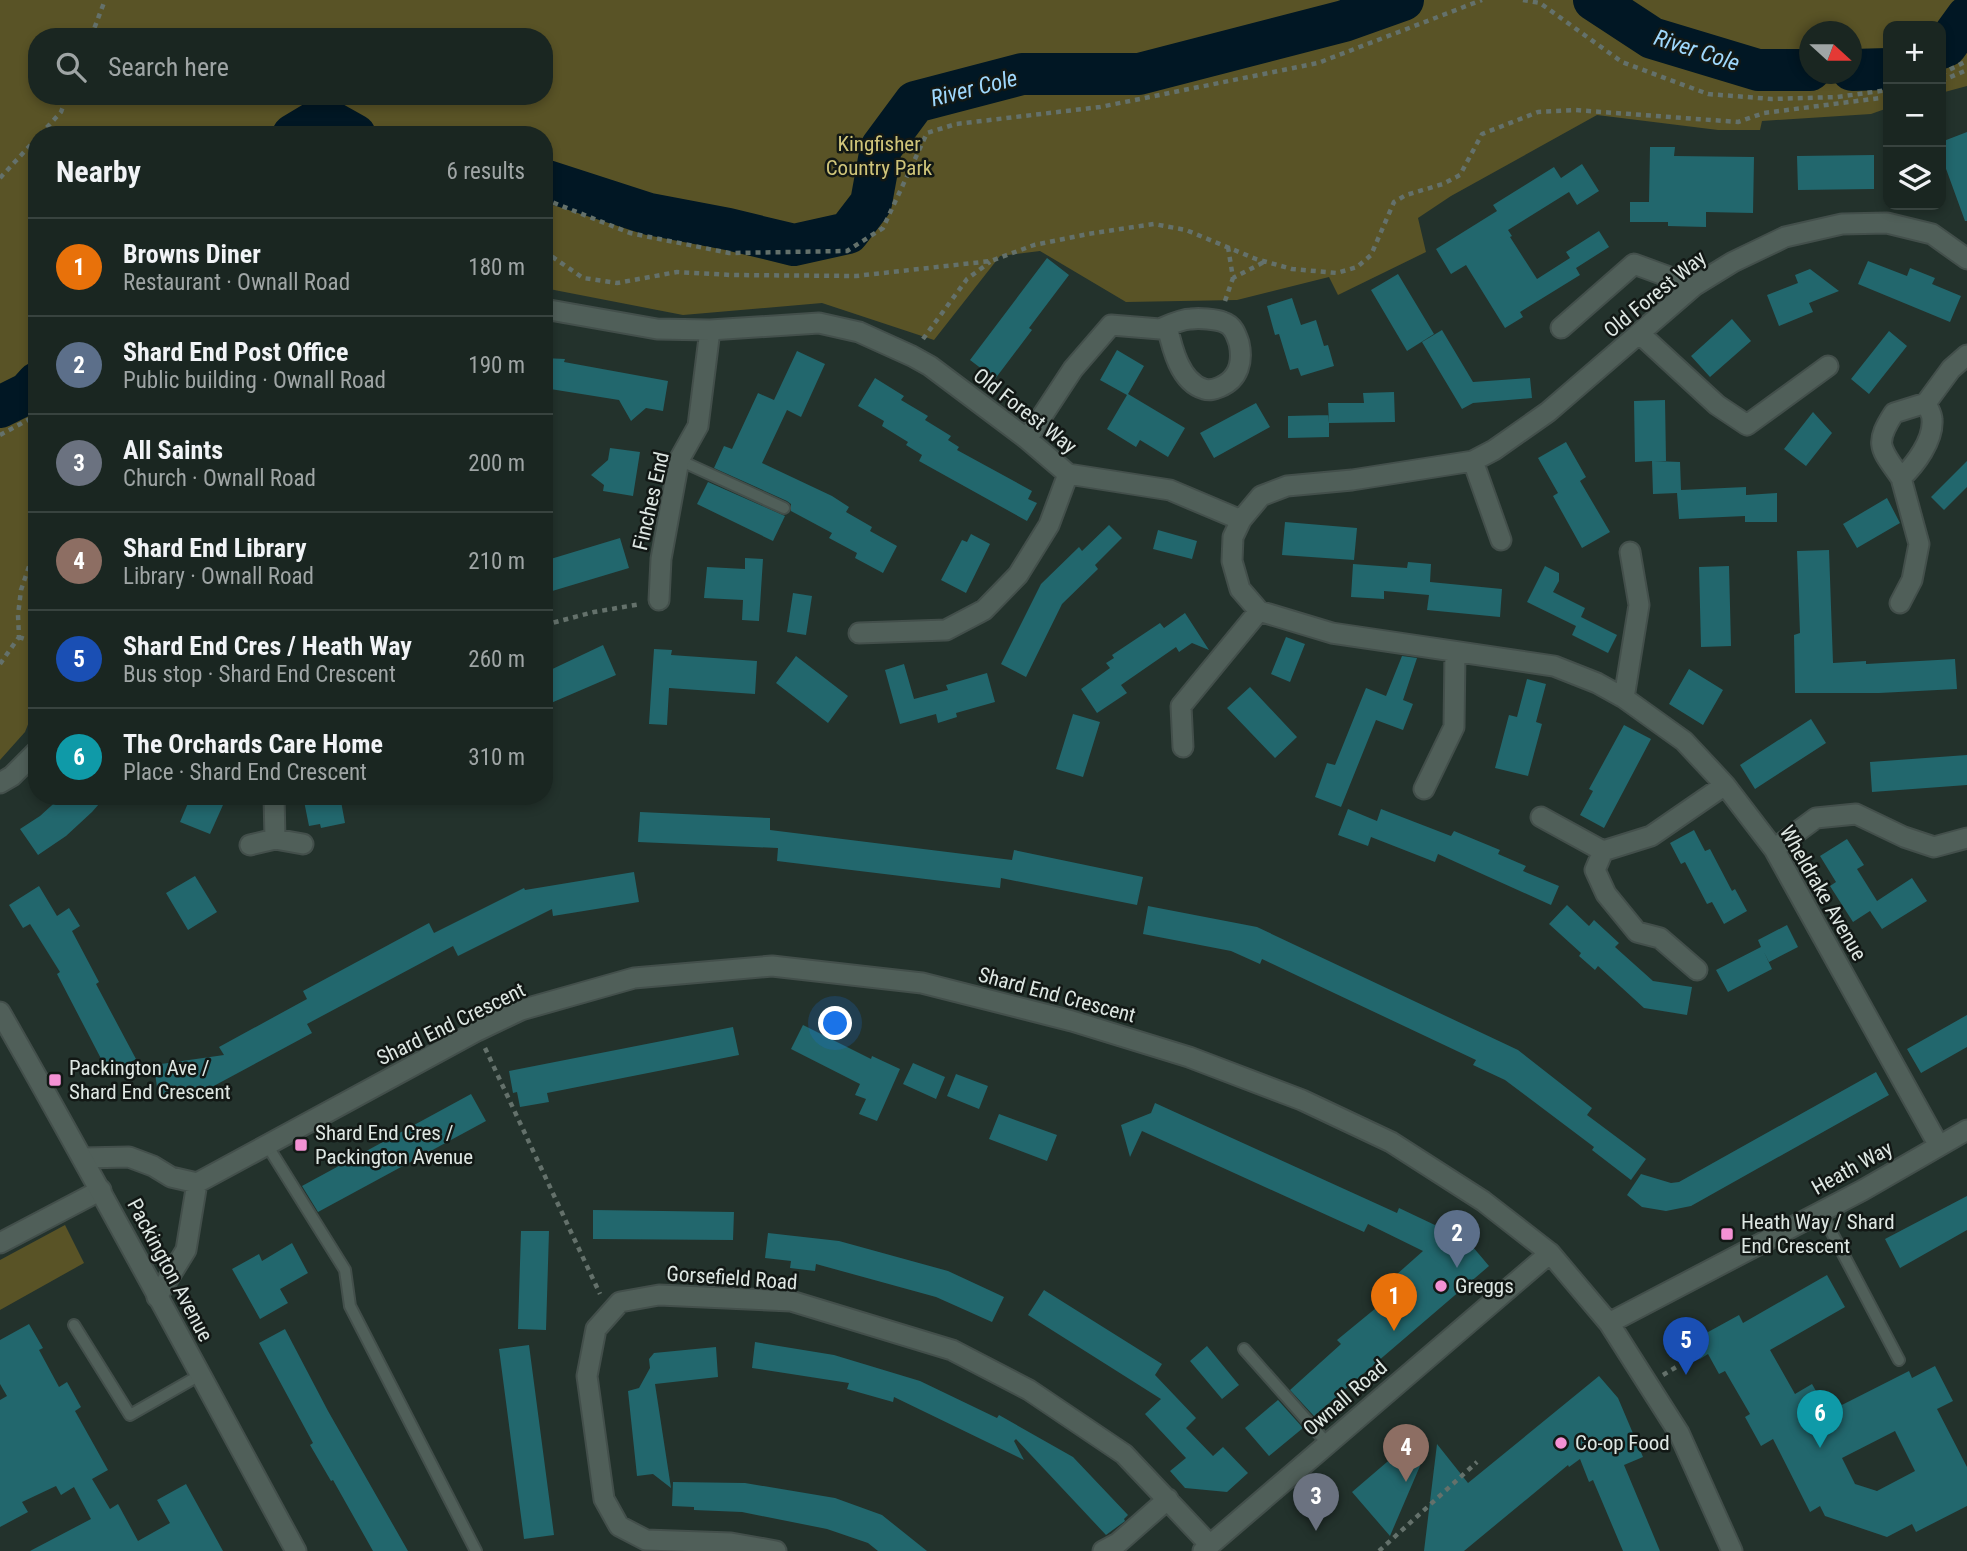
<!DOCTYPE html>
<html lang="en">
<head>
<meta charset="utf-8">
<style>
	:root { --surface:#1a2621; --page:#27322e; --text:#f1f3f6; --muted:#9fa5a5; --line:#38433f; --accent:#f491d4 }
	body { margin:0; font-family:"Roboto Condensed",sans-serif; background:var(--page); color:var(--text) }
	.controls { position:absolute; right:21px; top:21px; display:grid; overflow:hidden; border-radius:14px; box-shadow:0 4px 10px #0003 }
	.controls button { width:63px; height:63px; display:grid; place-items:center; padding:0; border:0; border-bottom:2px solid var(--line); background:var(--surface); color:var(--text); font:35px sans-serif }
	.compass { position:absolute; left:1799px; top:21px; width:63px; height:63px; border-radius:50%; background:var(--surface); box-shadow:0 4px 10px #0003; rotate:111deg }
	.you { position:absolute; left:836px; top:1024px; width:24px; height:24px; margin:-18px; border:5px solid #fff; border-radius:50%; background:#1a73e8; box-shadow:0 0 0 10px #1a73e833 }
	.badge { display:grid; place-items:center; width:46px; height:46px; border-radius:50%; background:var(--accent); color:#fff; font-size:23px; font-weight:700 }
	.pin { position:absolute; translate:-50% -58px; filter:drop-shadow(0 2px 4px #0008) }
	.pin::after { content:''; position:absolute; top:37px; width:24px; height:21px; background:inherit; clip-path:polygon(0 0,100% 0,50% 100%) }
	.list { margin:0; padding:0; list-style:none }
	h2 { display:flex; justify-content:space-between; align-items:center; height:91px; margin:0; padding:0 28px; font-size:30px }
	h2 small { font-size:23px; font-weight:400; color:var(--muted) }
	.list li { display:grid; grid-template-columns:46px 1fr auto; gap:21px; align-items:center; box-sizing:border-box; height:98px; padding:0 28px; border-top:2px solid var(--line) }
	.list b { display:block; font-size:26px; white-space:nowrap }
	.list p { margin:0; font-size:23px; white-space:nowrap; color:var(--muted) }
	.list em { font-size:23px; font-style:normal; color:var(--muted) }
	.icon { flex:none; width:38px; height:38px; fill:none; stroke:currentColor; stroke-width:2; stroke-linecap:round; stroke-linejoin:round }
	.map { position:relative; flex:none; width:1967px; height:1551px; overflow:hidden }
	.search { position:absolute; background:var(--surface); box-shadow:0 4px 10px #0003; left:28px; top:28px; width:525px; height:77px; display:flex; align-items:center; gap:18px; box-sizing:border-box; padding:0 24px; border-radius:28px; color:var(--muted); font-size:26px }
	.panel { position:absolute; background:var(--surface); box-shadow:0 4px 10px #0003; left:28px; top:126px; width:525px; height:679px; border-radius:28px }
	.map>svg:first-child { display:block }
</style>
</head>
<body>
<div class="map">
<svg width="1967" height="1551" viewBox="0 0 1967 1551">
	<rect width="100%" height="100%" fill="#23322c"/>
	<!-- park -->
	<path fill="#595326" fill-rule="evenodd" d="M0,0H1967V86L1941,93V26H1888V108L1871,114L1762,121L1760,130H1718L1597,115L1451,196L1418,218L1426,252L1338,295L1329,277L1237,300L1126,302L1040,251L1000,256L934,340L822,303L683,315L544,288V135H37V702L25,732L0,760ZM1810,32H1852V74H1810ZM37,37H544V96H37Z
		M65,1225L84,1263L0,1310V1260Z"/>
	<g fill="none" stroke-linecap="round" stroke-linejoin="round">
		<!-- river -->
		<path stroke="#011724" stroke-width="42" d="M1594,0L1652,38L1758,70H1810
			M1941,48L1946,46L1967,17
			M1852,70L1888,69
			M293,135L323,117L355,135
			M544,180L649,214L728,229L794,245L848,233L871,203L881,148L915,102L1022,74H1139L1344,21L1403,0
			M0,407L28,393L37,383"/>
	</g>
	<!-- building -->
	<path fill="#22676d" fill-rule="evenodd" d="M1967,132V221H1965L1941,155V142Z
		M1650,147H1675L1674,156L1754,157L1753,213L1706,212V227L1668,226V222H1630V202H1649Z
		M1874,155V189L1798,190L1797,156Z
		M1582,164L1599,191L1577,205L1569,192L1508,230L1512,236L1510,237L1537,279L1570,258L1566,252L1599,231L1609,247L1576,268L1580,275L1520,312L1523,317L1505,328L1466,265L1451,274L1436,249L1497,211L1493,205L1554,167L1561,178Z
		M1047,258L1069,275L1029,328L1032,330L995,379L970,360Z
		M1868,261L1907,276L1910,268L1935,278L1932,284L1961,296L1950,322L1858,284Z
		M1810,269L1839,291L1809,303L1813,312L1779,326L1767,295L1798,283L1795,275Z
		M1398,274L1434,334L1407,351L1371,290Z
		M1292,298L1301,325L1316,320L1324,346L1328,345L1334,366L1301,376L1298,368L1290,370L1279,334L1275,335L1267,306Z
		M1732,319L1751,341L1710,377L1691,356Z
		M1442,330L1473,382L1530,378L1532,398L1473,403L1462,409L1422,342Z
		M1889,331L1907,346L1869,394L1851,379Z
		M1117,350L1144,366L1128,394L1185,428L1168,457L1140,440L1136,447L1107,429L1127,395L1100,380Z
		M797,351L825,364L801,417L787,410L762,463L832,496L849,507L846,512L872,527L870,531L897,546L883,573L855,558L857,553L829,538L832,533L791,511V504L787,501L714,468L724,446L732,449L758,393L774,400Z
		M544,358L565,359L564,362L668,381L663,411L646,408L631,421L619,400L544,388Z
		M875,378L904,396L901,400L928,416L925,420L951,436L948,440L959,447L957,450L1032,491L1028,499L1037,503L1027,521L919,461L922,455L906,445L908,442L882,426L884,421L858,406Z
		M1394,392L1395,422L1329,423L1328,403H1364L1363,393Z
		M1665,400L1666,461H1654L1680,462L1681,490L1746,487V495L1777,493V522H1745V516L1679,519L1677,493L1653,494L1652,461L1635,462L1634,401Z
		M1256,403L1270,427L1214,458L1200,433Z
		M1813,412L1832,433L1806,466L1784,449Z
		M1329,415V437L1288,438V416Z
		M1566,442L1586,477L1580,481L1610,532L1582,548L1553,496L1558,493L1538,458Z
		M610,448L640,452L633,496L603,491L604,485L591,475L608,460Z
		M1967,461V487L1944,510L1931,497Z
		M708,482L785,516L773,541L697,504Z
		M1887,498L1900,523L1857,548L1843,524Z
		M1285,522L1357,528L1354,560L1282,555Z
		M1109,525L1122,538L1095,565L1098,569L1062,604L1026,677L1001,664L1041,584L1079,547L1082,551Z
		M1158,530L1197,541L1192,559L1153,549Z
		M971,534L990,544L966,593L941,580L962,540L967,542Z
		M620,538L629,568L549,592L544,577V561Z
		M1829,550L1833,663L1866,661V664L1955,659L1957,689L1879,693H1795L1794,635L1800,633L1797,551Z
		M745,558L763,559L759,621L742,620L743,600L704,598L707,567L745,569Z
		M1408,562L1431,564L1430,582L1502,589L1500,617L1427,610L1429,595L1384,591V599L1351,597L1353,564L1407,568Z
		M1545,566L1559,573V581L1553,592L1585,608L1581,617L1617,635L1608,653L1572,635L1576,626L1527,602Z
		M1729,566L1731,646L1701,647L1699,567Z
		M793,593L812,596L806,635L787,632Z
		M1185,613L1209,650L1192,643L1179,652L1176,647L1121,685L1127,693L1097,713L1081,689L1110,668L1106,663L1114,658L1112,655L1160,623L1164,628Z
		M1286,637L1305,644L1290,682L1271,674Z
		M603,645L616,675L544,706V673Z
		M654,649L672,650L671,655L757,661L755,694L669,688L667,725L649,724Z
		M796,656L848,696L828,723L776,683Z
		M1402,656L1417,658L1403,700L1413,704L1403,730L1376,720L1341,807L1315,797L1327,763L1335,765L1366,688L1386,696Z
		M904,664L914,699L948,690L946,685L987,673L995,702L956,713L957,717L938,723L936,714L900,724L885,670Z
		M1689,669L1723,690L1703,725L1669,704Z
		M1527,679L1546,684L1536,722L1542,724L1528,776L1495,768L1509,715L1517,717Z
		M1250,687L1297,737L1275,758L1227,708Z
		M1073,714L1100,722L1083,777L1056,769Z
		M1811,719L1826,743L1755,789L1740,765Z
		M1624,725L1651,739L1604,828L1580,815L1593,791L1589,789Z
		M1967,755V785L1872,792L1870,762Z
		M62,796H106L92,812L66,836L38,855L20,829L40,816Z
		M191,796H227L210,834L180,822Z
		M303,796H340L345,823L321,828L320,824L309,826Z
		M1348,809L1377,821L1381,809L1451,836L1454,831L1500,850L1498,854L1526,866L1523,871L1559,886L1551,905L1438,854L1435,862L1371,837L1368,846L1338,835Z
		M640,812L770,818V830L1012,860L1014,850L1143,877L1137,905L1001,878L1000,888L777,861L778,848L638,842Z
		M1694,830L1705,851L1710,849L1732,891L1735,889L1747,911L1724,924L1712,902L1707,904L1685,862L1681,864L1670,843Z
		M1847,839L1864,865L1857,869L1877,901L1912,878L1927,901L1882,929L1870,911L1853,922L1830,886L1836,882L1820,856Z
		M634,872L639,902L553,916L552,909L458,956L453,946L307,1024L312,1033L210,1088L158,1095L154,1065L224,1055L219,1047L307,999L303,991L429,923L434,933L524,888L525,890Z
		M195,876L217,912L188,930L166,893Z
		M39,886L57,916L69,908L80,926L72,931L99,982L96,984L136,1059L109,1074L57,974L60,972L30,924L23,928L9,905Z
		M1567,905L1589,926L1594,920L1619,943L1615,947L1653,981L1692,987L1687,1015L1644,1008L1598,966L1595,970L1579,956L1581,953L1549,924Z
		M1148,906L1257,927L1518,1050L1592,1108L1587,1115L1646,1159L1631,1180L1592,1150L1594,1147L1505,1080L1473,1065L1476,1060L1262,959L1260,964L1231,951L1143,934Z
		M1787,925L1798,947L1769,962L1764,952L1772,969L1728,992L1716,970L1761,947L1758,940Z
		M1967,1015V1047L1921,1073L1907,1049Z
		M803,1025L871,1059L872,1056L900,1069L877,1121L859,1114L866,1099L855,1095L860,1084L791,1049Z
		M733,1027L739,1055L547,1093L549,1102L520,1107L517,1092L513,1093L509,1071Z
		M913,1063L945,1077L936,1099L903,1084Z
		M1876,1072L1889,1095L1691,1206L1666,1211L1642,1207L1627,1195L1641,1174L1671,1183L1679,1182Z
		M956,1074L988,1086L979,1109L947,1096Z
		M471,1094L486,1121L318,1212L302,1186Z
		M1155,1103L1397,1213L1399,1208L1437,1226L1441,1219L1456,1227L1489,1266L1314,1416L1290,1390L1341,1344L1337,1340L1404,1285L1396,1275L1423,1251L1368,1224L1364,1232L1142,1131L1130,1157L1121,1125L1151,1113Z
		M999,1114L1057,1135L1047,1161L989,1139Z
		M1967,1196V1230L1900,1268L1885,1239Z
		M593,1210L734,1212L733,1240L593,1239Z
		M521,1231H549L546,1330L518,1329Z
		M768,1233L839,1241L948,1271L1004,1297L992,1322L936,1297L816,1264L815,1271L790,1268L791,1261L765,1258Z
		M292,1243L308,1273L280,1289L288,1303L260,1319L232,1269L259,1254L262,1261Z
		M1827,1275L1845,1307L1770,1350L1795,1394L1812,1384L1828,1412L1909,1371L1912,1378L1935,1366L1953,1401L1937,1409L1967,1467V1506L1916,1532L1912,1524L1887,1537L1825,1516L1820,1506L1810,1512L1773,1439L1761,1446L1745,1417L1750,1414L1725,1371L1719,1374L1708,1354L1700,1359L1690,1342L1739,1315L1743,1323ZM1895,1431L1915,1471L1877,1491L1855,1484L1842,1458Z
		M1044,1290L1162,1364L1155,1375L1196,1418L1186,1428L1213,1456L1223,1447L1248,1473L1227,1492L1185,1488L1170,1471L1186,1458L1145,1414L1161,1399L1028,1315Z
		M29,1324L43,1348L39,1350L59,1387L67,1382L81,1407L75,1411L108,1470L92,1479L110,1509L118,1504L138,1541L170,1523L157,1500L186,1484L223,1551H30L91,1519L74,1487L61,1495L56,1486L22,1502L28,1512L0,1527V1400L7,1396L0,1384V1340Z
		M285,1329L328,1411L408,1551H373L333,1480L331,1481L310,1445L313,1443L259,1343Z
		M755,1342L834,1355L920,1381L997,1418L999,1415L1073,1457L1128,1515L1124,1519L1125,1521L1106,1535L1016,1439L1014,1441L1024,1460L894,1397L893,1402L847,1389L849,1383L752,1368Z
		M529,1345L554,1535L524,1539L499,1349Z
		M1207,1346L1239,1385L1222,1399L1190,1361Z
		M716,1347L718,1377L655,1384L671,1488L653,1474L637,1476L628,1391L639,1388L650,1368L649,1359L654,1353Z
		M1599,1376L1618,1398L1643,1457L1624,1465L1660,1551H1623L1593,1480L1589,1482L1580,1459L1569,1467L1568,1465L1464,1551H1424L1437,1444L1468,1483Z
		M1278,1400L1303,1428L1269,1456L1245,1428Z
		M1415,1438L1429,1445L1390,1536L1352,1492Z
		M673,1482L745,1483L835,1498L882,1515L927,1551H878L868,1543L827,1529L742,1512L694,1510V1507L672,1506Z"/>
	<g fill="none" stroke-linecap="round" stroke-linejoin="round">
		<!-- service casing -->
		<g stroke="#434f4b" stroke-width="14">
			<path id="service" d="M679,460L784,508
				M267,1145L345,1270L350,1306L476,1551
				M1821,1212L1899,1360
				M74,1325L130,1415L200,1375
				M1244,1349L1327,1443"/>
		</g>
		<!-- minor casing -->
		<g stroke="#434f4b" stroke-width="23">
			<path id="minor" d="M544,309L657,329L710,330L819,323L859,332L912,356L930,366L1027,439L1068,474L1170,490L1241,520
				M1561,328L1634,264L1694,286
				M1640,334L1717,405L1747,425L1828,366
				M1027,439L1073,369L1111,325L1160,329C1169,325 1181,319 1191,319C1199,318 1216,319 1223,322C1233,325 1236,334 1239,343C1243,361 1239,379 1220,387C1215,389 1210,391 1204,389C1180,382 1172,348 1167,326
				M1473,461L1501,540
				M1901,478C1881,449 1873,445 1894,413L1926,403
				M659,600L661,559L679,460L698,426L710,330
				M1900,603L1912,580L1919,544L1901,478C1915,465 1934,440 1932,419C1932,414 1928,408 1926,403L1951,369L1967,355
				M859,633L946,630L984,610L1018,575L1049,525L1068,474
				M1624,698L1639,605L1630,552
				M1183,747L1181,706L1259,611
				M0,783L12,776L37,751
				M1424,789L1454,727L1455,652
				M274,796L275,839
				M1541,817L1603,851
				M250,845L275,839L303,844
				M1774,849L1816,818L1856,814L1904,837L1934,847L1967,838
				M1697,970L1660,938L1637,932L1606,894L1595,870L1603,851L1651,836L1725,785
				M1939,1146L1774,849L1725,785L1684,741L1624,698L1597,683L1554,666L1332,633L1259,611L1240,589L1232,561L1233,537L1241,520L1261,496L1287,486L1352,480L1473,461L1494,450L1548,412L1694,286L1733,262L1785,237L1842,224L1887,223L1932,234L1967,259
				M83,1158L129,1157L153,1166L171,1177L197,1183L477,1031L521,1010L634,978L772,966L922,983L1072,1021L1189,1057L1302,1100L1391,1142L1483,1201L1550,1253L1609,1323L1679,1433L1732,1551
				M0,1243L101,1190
				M157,1297L186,1250L197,1183
				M1609,1323L1863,1190L1967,1130
				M776,1551L731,1543L646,1540L619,1526L604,1499L587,1376L596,1329L620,1302L659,1295L791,1301L952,1350L1029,1390L1124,1454L1209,1544
				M1103,1551L1118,1543L1168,1499
				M1203,1551L1550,1253"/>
		</g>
		<!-- tertiary casing -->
		<g stroke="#434f4b" stroke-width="23">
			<path id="tertiary" d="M0,1012C102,1190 198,1371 296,1551"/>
		</g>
		<!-- path -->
		<path stroke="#64716b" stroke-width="4.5" stroke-dasharray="5 5" stroke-linecap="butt" d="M1523,0L1540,3L1622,62L1708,94L1772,99L1837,97L1888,90
			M91,37L105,0
			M1941,74L1967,61
			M1941,81L1967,70
			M40,135L61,112L67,96
			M0,178L37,138
			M544,199L630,233L729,253L847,251L883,228L927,133L956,124L1100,107L1318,63L1482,0
			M1228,247L1233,278L1264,262
			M544,251L583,278L617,283L677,272L731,275L856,276L991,261L1034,245L1088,234L1154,224L1186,230L1256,259L1292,269L1337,273L1357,267L1371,255L1394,202L1406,195L1443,184L1460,175L1482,134L1538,112L1575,110L1738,122L1764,113L1888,97
			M1225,301L1233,278
			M923,339L967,279L990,262
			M0,435L37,415
			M544,625L594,612L641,604
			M19,637L37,643
			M0,664L19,637L18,615L21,590L37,543
			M485,1048L600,1294
			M1663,1375L1678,1366
			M1379,1551L1477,1462"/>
		<!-- service -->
		<use href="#service" stroke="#505f59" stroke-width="10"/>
		<!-- minor -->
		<use href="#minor" stroke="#505f59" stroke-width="19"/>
		<!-- tertiary -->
		<use href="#tertiary" stroke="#505f59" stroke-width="19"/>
	</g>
	<!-- markers -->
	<g fill="#f491d4" stroke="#121815" stroke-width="2.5">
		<rect x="48" y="1073" width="14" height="14" rx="3.5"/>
		<rect x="294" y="1138" width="14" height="14" rx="3.5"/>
		<rect x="1720" y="1227" width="14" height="14" rx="3.5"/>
		<circle cx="1441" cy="1286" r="7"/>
		<circle cx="1561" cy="1443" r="7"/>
	</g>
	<g text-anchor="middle" stroke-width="5" stroke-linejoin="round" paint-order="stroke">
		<!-- park labels -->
		<g font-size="21" fill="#d0c57a" stroke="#121815">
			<text x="879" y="151">Kingfisher<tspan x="879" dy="24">Country Park</tspan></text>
		</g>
		<!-- street labels -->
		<g font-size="21" fill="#dee7e3" stroke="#121815">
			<text transform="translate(1655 294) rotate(-39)" y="7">Old Forest Way</text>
			<text transform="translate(1025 411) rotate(38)" y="7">Old Forest Way</text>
			<text transform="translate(651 501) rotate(-77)" y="7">Finches End</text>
			<text transform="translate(1823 893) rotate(60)" y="7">Wheldrake Avenue</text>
			<text transform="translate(1057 995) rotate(15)" y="7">Shard End Crescent</text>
			<text transform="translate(451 1024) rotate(-26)" y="7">Shard End Crescent</text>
			<text transform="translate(1852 1168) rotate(-29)" y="7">Heath Way</text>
			<text transform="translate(170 1270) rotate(62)" y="7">Packington Avenue</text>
			<text transform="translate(732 1278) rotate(4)" y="7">Gorsefield Road</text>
			<text transform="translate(1345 1398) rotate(-41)" y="7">Ownall Road</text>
		</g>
		<!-- poi labels -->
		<g font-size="21" fill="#dee7e3" stroke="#121815" text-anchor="start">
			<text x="69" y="1075">Packington Ave /<tspan x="69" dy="24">Shard End Crescent</tspan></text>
			<text x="315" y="1140">Shard End Cres /<tspan x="315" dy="24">Packington Avenue</tspan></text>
			<text x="1741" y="1229">Heath Way / Shard<tspan x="1741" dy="24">End Crescent</tspan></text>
			<text x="1455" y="1293">Greggs</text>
			<text x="1575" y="1450">Co-op Food</text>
		</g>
		<!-- water labels -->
		<g font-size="23" font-style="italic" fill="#9fd8fd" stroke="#121815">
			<text transform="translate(1697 50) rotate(18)" y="8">River Cole</text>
			<text transform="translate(974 88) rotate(-14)" y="8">River Cole</text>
		</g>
	</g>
</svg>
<div class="controls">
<button>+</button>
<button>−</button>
<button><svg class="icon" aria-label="layers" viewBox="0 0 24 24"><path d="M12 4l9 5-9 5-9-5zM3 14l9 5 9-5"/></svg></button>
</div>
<svg class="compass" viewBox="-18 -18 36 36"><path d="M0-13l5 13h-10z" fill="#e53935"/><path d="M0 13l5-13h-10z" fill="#9fa5a5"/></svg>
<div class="you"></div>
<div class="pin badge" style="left:1394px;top:1331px;background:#e8710a">1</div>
<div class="pin badge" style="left:1457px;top:1268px;background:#5c6f8a">2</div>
<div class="pin badge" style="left:1316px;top:1531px;background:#6b7280">3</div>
<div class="pin badge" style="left:1406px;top:1482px;background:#8d6e63">4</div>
<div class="pin badge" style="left:1686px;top:1375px;background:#1a4fb4">5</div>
<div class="pin badge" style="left:1820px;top:1448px;background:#0f9aa8">6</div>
<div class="search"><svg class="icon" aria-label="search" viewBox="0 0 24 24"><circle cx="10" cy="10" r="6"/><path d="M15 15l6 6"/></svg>Search here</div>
<section class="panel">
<h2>Nearby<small>6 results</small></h2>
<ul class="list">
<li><span class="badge" style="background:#e8710a">1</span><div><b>Browns Diner</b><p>Restaurant · Ownall Road</p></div><em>180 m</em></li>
<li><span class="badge" style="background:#5c6f8a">2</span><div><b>Shard End Post Office</b><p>Public building · Ownall Road</p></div><em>190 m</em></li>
<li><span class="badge" style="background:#6b7280">3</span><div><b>All Saints</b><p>Church · Ownall Road</p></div><em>200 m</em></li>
<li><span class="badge" style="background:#8d6e63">4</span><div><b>Shard End Library</b><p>Library · Ownall Road</p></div><em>210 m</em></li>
<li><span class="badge" style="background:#1a4fb4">5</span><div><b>Shard End Cres / Heath Way</b><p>Bus stop · Shard End Crescent</p></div><em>260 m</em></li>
<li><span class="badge" style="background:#0f9aa8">6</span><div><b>The Orchards Care Home</b><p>Place · Shard End Crescent</p></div><em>310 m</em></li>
</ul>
</section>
</div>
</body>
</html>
